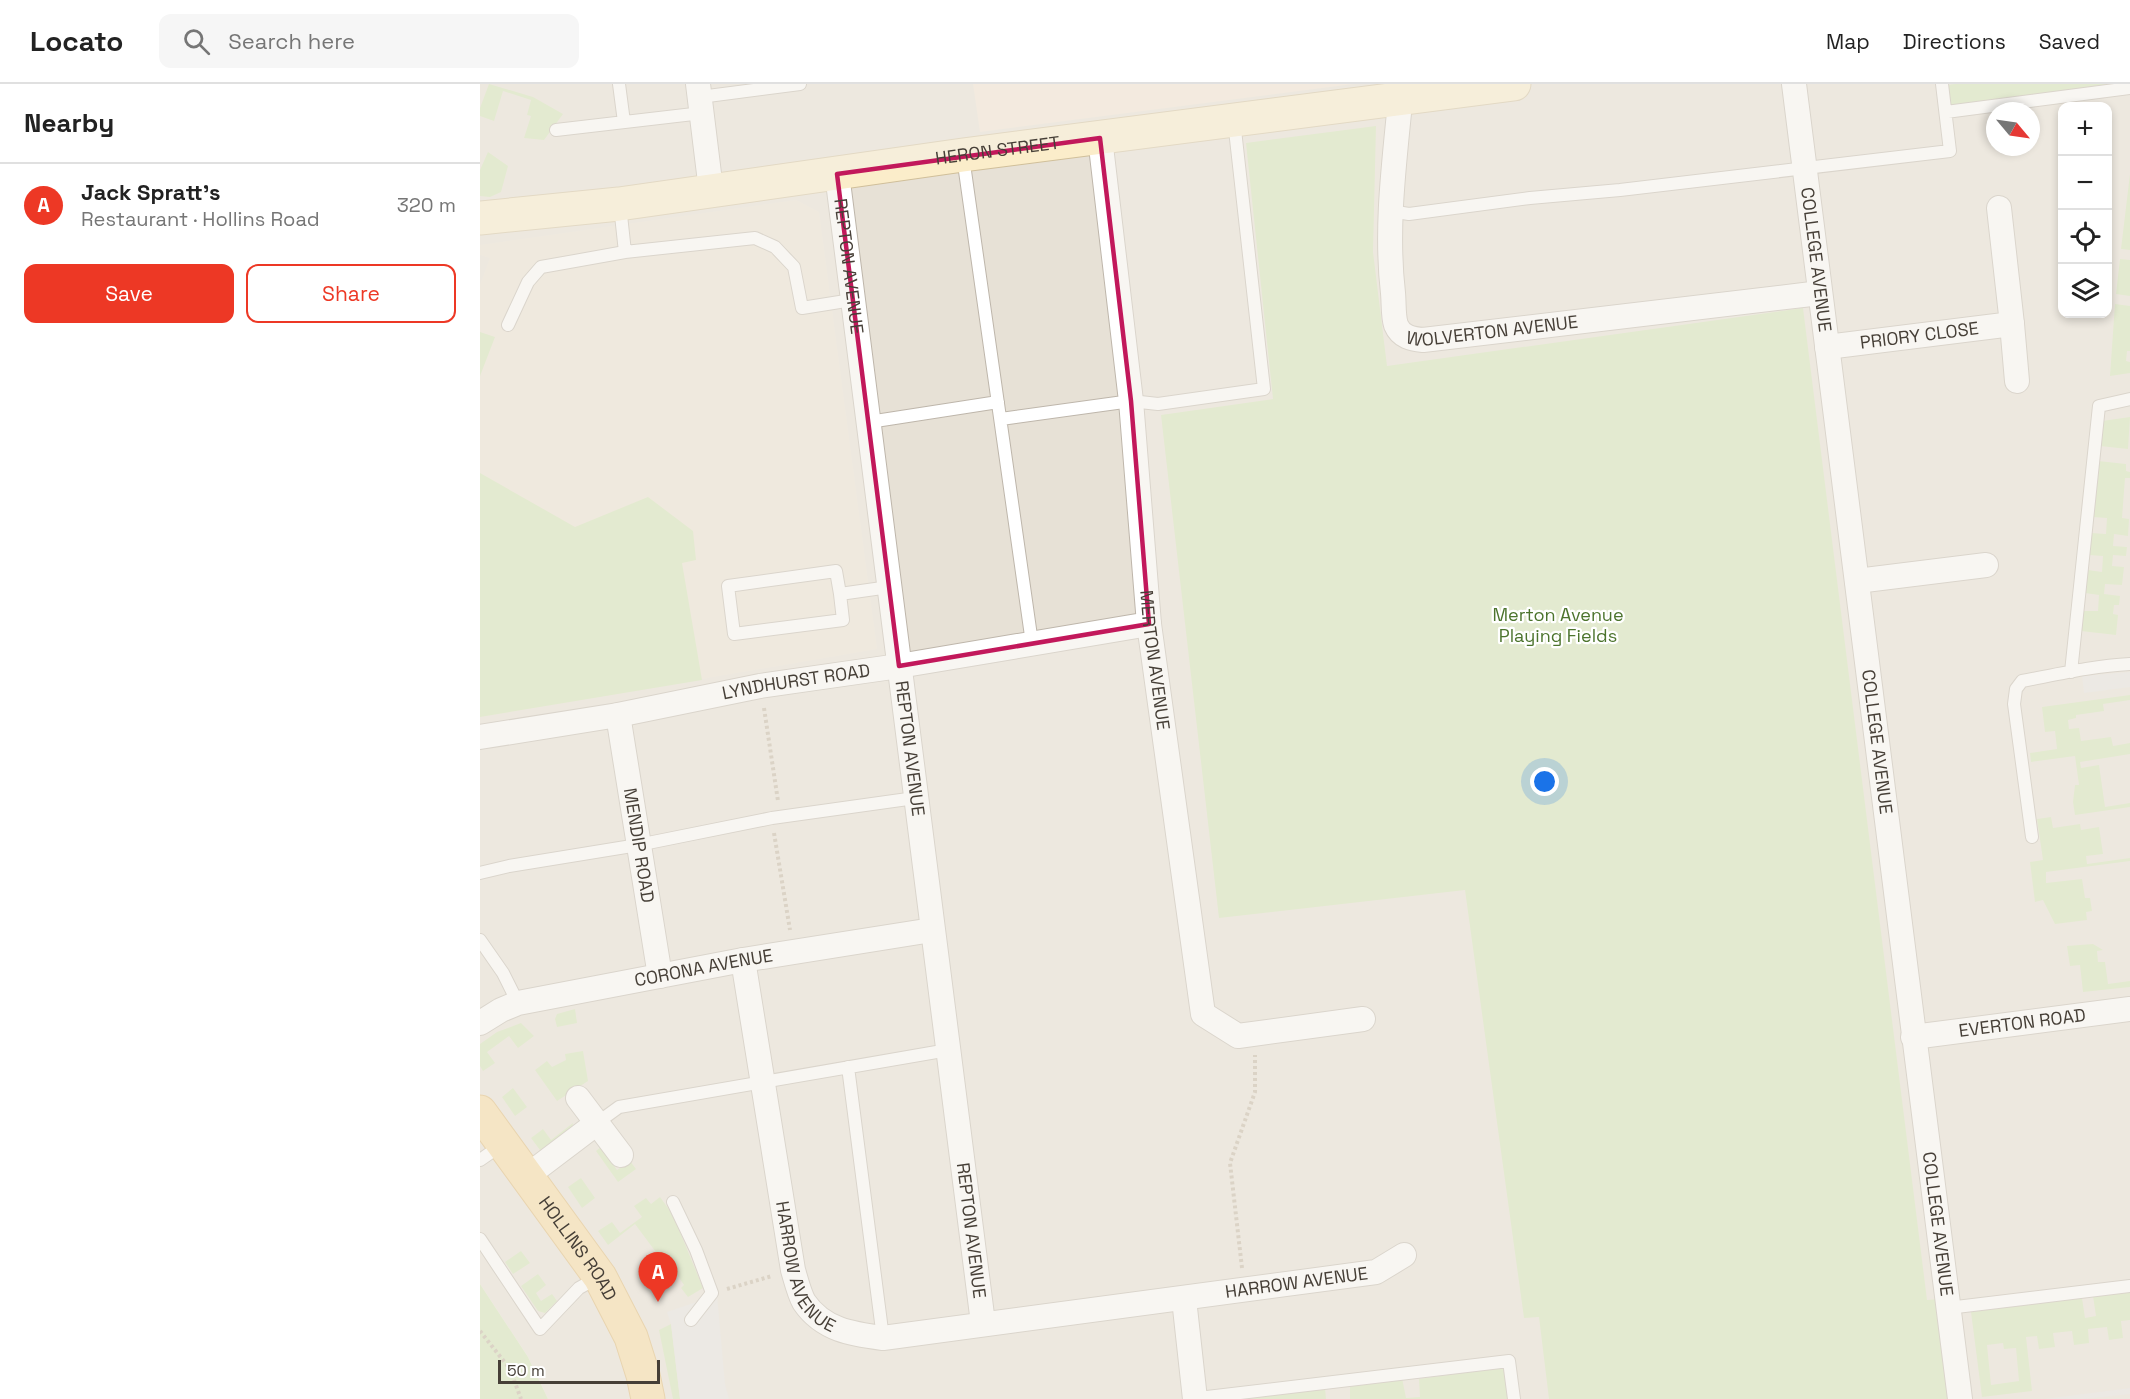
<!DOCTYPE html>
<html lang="en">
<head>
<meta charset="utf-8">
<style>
	:root { --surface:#fff; --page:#f6f6f6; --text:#222; --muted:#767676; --line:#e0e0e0; --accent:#ed3825 }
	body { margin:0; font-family:"Space Grotesk",sans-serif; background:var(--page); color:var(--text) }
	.controls { position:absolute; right:18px; top:18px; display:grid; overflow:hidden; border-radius:12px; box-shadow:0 3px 9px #0003 }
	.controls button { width:54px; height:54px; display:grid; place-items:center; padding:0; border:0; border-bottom:2px solid var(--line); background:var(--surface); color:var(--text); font:30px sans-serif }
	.compass { position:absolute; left:1506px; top:18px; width:54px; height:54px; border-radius:50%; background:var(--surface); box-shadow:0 3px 9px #0003; rotate:119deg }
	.scale { position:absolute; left:18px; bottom:15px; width:162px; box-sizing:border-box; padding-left:6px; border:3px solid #463f37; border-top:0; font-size:16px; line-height:21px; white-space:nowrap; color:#463f37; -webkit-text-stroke:4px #fff; paint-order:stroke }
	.you { position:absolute; left:1065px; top:698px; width:21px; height:21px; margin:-15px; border:4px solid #fff; border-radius:50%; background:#1a73e8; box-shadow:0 0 0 9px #1a73e833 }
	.badge { display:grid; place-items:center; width:39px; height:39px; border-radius:50%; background:var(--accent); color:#fff; font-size:20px; font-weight:700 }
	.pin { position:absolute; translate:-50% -50px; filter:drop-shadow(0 2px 3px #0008) }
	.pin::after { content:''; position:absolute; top:32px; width:21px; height:18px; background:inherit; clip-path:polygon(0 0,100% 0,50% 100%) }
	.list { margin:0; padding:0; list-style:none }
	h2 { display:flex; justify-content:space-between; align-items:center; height:78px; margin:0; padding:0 24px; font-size:26px }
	h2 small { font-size:20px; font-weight:400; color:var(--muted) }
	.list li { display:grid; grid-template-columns:39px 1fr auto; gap:18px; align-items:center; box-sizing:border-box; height:84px; padding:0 24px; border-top:2px solid var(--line) }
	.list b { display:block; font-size:22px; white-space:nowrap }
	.list p { margin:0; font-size:20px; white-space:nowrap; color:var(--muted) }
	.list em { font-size:20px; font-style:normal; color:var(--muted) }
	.actions { display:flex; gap:12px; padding:18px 24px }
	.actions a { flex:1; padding:14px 0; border:2px solid var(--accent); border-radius:12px; text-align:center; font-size:21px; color:var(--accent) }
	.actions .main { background:var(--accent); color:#fff }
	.icon { flex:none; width:33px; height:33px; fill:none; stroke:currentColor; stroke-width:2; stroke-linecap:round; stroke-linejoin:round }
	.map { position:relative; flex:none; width:1650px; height:1315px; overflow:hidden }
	header { display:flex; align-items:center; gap:36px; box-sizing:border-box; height:84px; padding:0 30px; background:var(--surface); border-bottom:2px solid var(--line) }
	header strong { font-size:28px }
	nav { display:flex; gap:33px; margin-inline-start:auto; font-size:21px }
	.search { width:420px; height:54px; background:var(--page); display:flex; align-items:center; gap:15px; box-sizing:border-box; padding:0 21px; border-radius:12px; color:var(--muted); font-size:22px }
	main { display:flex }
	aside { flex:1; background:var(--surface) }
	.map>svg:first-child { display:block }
</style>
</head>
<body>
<header>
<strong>Locato</strong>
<div class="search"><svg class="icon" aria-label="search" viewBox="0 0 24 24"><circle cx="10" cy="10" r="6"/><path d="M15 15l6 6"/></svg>Search here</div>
<nav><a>Map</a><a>Directions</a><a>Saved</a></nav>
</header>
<main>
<aside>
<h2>Nearby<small></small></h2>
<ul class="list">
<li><span class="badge">A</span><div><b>Jack Spratt's</b><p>Restaurant · Hollins Road</p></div><em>320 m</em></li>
</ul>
<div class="actions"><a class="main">Save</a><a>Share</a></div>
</aside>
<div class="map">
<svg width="1650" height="1315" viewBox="0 0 1650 1315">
	<rect width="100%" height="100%" fill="#f3efe8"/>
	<!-- residential -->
	<path fill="#e7e1d6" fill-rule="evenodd" d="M0,0H1650V1315H68L48,1273L0,1200ZM1582,22H1628V230H1582ZM1515,27H1551V63H1515Z"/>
	<!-- commercial -->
	<path fill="#f3e5d4" d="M493,0H873L500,48Z"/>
	<!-- education -->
	<path fill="#ebe3d3" d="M316,116L339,128L397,565L0,633V292L14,253L0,248V201L10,174L0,171V161Z"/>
	<!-- green -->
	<path fill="#d1e5b3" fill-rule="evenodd" d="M9,0L53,13L83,30L64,56L44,54L51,32L47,31L51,16L23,7L14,37L0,32V24Z
		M1475,0H1645L1470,23L1467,1Z
		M896,42L893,168L907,282L1323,224L1447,1216L1459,1215L1472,1315H1069L1059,1233L1044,1234L985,806L739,834L681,331L793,315L766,59Z
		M8,68L28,82L21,108L10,113L0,112V86Z
		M1650,90V166L1641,165Z
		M1640,175L1650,176V212L1636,210Z
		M1635,220L1650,222V267H1647L1646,277L1650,278V289L1630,292Z
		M0,248L15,253L0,292Z
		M1650,333L1648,365L1620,362L1622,337Z
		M1618,377L1646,380V387L1650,388V394H1645L1642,434L1649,435L1648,452L1634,450L1633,462L1647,463L1646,472L1633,471L1632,482L1644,483L1642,501L1625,500L1624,510L1640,512L1639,521H1634L1633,530L1638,531L1636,551L1601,547L1603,527H1618L1619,511L1605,509L1608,486L1622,488L1623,472L1609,471L1611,449L1626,450L1627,434L1613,433Z
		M0,389L95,443L168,413L213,447L216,476L202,479L222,596L0,633Z
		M1650,611V616L1623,620L1624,627L1596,631V634L1588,636L1589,645L1599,644L1601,657L1631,653L1633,662L1650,659V670L1600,678L1601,684L1619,681L1625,723L1650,719V723L1595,731L1593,718L1595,701H1599L1595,672L1551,678L1550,669L1577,665L1575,647L1565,648L1562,623Z
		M1571,733L1573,744L1600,740L1601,746L1619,743L1623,770L1606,772L1607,780L1650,774V777L1566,788V799L1602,795L1605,814H1610L1612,827L1606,828L1607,836L1575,840L1563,816L1555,818L1550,778L1563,776L1557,735Z
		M1613,860L1623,866L1617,867L1618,878H1625L1628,900L1650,897V903L1603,908L1600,881L1590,882L1587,862Z
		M95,925L97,939L77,943L75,935L77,930Z
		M41,939L54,952L38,964L29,952L7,968L15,979L3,987L0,982V960L17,948Z
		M103,967L108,997L77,1017L55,986L67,977L72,983L86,976L85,970Z
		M33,1004L47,1023L35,1032L22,1013Z
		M93,1039L92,1044L60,1066L51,1054L63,1045L71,1056Z
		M121,1063L137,1086L150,1077L156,1085L138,1098L116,1067Z
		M101,1094L115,1114L102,1124L88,1103Z
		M180,1113L193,1131L223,1204L208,1213L201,1204L204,1201L196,1189L193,1191L155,1140L128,1161L118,1147L132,1138L140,1149L162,1133L154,1122L166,1114L171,1120Z
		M41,1167L50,1179L33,1190L25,1178Z
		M58,1190L66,1201L56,1209L61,1217L72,1210L77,1217L65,1229L58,1227L41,1202Z
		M0,1200L48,1273L68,1315H0Z
		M1650,1208V1236L1641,1237L1643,1254L1629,1256L1627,1243L1608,1245L1609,1259L1594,1261L1592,1247L1573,1249L1575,1263L1559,1265L1557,1252L1546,1253L1552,1307L1502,1313L1491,1228L1602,1214L1605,1234L1616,1232L1613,1212ZM1523,1259L1524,1265L1536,1264L1539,1297L1511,1301L1507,1261Z
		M191,1240L200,1315H193L179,1246Z
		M1024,1283L1028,1315H870V1302L922,1294L926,1314L940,1313L939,1295Z
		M845,1304L846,1315H759Z"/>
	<!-- parking -->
	<path fill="#e4e2df" d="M1650,588V603L1604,609L1602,592Z
		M237,1211L245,1300L249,1315H200L191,1240L187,1228Z
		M1650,1304V1310L1605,1315H1565Z"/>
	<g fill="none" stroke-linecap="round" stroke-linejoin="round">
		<!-- lane casing -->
		<g stroke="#beb6ab" stroke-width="14">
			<path id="lane" d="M139,0L144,38
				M220,13L320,0
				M1466,28L1650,4
				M76,46L222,29
				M483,73L552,559
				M140,122L145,168L275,154L295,163L314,183L322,224L372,216
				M910,127L929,130L1050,114L1140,106L1470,67L1462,0
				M28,241L48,198L61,183L145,168
				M521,335L651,317L678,320L784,305L754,37
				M389,338L518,318
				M360,510L356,487L248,502L254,550L363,536L360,510L409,503
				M1591,588L1619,322L1650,315
				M1552,753L1534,620L1536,605L1542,597C1579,590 1613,582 1650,580
				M0,789L29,782L158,761L292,734L435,714
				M0,856L23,889L38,919
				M368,983L403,1254
				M117,1039L139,1023L468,966
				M0,1076L23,1060
				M193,1118L216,1166L232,1209L211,1236
				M0,1155L60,1245L99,1204L119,1193
				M1468,1224L1650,1202
				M710,1315L1029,1277L1034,1315"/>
		</g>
		<!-- street casing -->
		<g stroke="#beb6ab" stroke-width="26">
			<g id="street">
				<path d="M218,0L231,106"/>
				<path id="s1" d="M1314,0L1480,1315"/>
				<path id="s2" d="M918,16L919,29C913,89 906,149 913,209C914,219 913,232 916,241C921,253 932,255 943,256L1340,209"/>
				<path id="s3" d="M620,54L651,317L669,540L723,930L758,952L883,935"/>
				<path id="s4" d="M357,90L503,1239"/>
				<path d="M1532,240L1537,297"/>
				<path id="s5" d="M1347,263L1532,240L1519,124"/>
				<path d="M1377,497L1506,481"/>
				<path id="s6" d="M138,631L180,892"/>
				<path id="s7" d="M0,653L138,631L280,602L419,582L669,540"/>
				<path id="s8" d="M263,876L313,1186C316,1196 319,1209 324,1218C343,1246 372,1250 403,1254L896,1188L924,1171"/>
				<path id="s9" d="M0,939L21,926L38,919L263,876L452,846"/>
				<path id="s10" d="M1433,953L1650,925"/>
				<path d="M98,1014L141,1071"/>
				<path d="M47,1092L117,1039"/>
				<path d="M704,1215L715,1315"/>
			</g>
		</g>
		<!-- secondary casing -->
		<g stroke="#d0bf9a" stroke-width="35">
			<g id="secondary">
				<path id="s11" d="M0,134L139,120L483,71L1034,0"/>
			</g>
		</g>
		<!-- primary casing -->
		<g stroke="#ddb56c" stroke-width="35">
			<g id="primary">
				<path id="s12" d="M0,1028L120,1193L151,1253L163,1291L168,1315"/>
			</g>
		</g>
		<!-- path -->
		<path stroke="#bfb19d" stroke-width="4" stroke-dasharray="3 3" stroke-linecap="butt" d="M284,624L298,717
			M294,749L310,846
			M762,1184L750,1079L775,1008V971
			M247,1205L292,1192
			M0,1247L30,1285L41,1315"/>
		<!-- lane -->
		<use href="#lane" stroke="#fff" stroke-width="12"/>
		<!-- street -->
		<use href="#street" stroke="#fff" stroke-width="24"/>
		<!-- secondary -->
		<use href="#secondary" stroke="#fbedca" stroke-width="33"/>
		<!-- primary -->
		<use href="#primary" stroke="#f8d99c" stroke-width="33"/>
	</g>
	<!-- marked area -->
	<path d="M0 0H1650V1315H0ZM620,54L651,317L669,540L419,582L357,90Z" fill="#f3efe8" fill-opacity=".55" fill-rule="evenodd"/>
	<path fill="none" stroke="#c2185b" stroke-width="4.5" stroke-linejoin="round" d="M620,54L651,317L669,540L419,582L357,90Z"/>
	<g text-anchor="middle" stroke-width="4.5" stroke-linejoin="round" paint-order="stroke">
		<!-- street labels -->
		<g font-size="18" fill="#463f37" stroke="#fff">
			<text dy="6" stroke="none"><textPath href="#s11" startOffset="522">HERON STREET</textPath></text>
			<text dy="6" stroke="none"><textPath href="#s1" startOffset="177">COLLEGE AVENUE</textPath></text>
			<text dy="6" stroke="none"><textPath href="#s4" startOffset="93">REPTON AVENUE</textPath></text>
			<text dy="6" stroke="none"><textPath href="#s2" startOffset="328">WOLVERTON AVENUE</textPath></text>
			<text dy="6" stroke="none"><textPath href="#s5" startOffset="93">PRIORY CLOSE</textPath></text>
			<text dy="6" stroke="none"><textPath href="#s3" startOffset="525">MERTON AVENUE</textPath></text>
			<text dy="6" stroke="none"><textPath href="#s7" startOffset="321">LYNDHURST ROAD</textPath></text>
			<text dy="6" stroke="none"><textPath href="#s1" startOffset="663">COLLEGE AVENUE</textPath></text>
			<text dy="6" stroke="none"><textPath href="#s4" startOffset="579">REPTON AVENUE</textPath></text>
			<text dy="6" stroke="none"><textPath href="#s6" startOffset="132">MENDIP ROAD</textPath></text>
			<text dy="6" stroke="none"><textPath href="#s9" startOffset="232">CORONA AVENUE</textPath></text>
			<text dy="6" stroke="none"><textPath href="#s10" startOffset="110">EVERTON ROAD</textPath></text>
			<text dy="6" stroke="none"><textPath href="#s1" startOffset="1149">COLLEGE AVENUE</textPath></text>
			<text dy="6" stroke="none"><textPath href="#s4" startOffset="1065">REPTON AVENUE</textPath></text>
			<text dy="6" stroke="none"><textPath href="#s12" startOffset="168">HOLLINS ROAD</textPath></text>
			<text dy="6" stroke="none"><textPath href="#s8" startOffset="316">HARROW AVENUE</textPath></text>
			<text dy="6" stroke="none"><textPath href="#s8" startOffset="855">HARROW AVENUE</textPath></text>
		</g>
		<!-- park labels -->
		<g font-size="18" fill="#4c742d" stroke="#fff">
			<text x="1078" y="537">Merton Avenue<tspan x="1078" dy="21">Playing Fields</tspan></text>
		</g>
	</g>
</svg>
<div class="controls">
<button>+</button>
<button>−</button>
<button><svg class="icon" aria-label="locate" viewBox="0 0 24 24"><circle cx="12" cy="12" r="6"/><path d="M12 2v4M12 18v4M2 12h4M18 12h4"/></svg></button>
<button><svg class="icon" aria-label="layers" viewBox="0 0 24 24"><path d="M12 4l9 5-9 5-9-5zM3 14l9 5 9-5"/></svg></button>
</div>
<svg class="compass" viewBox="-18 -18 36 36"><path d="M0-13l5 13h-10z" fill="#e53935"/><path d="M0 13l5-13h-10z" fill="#767676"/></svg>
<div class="scale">50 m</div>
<div class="you"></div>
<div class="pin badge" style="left:178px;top:1218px">A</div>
</div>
</main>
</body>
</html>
